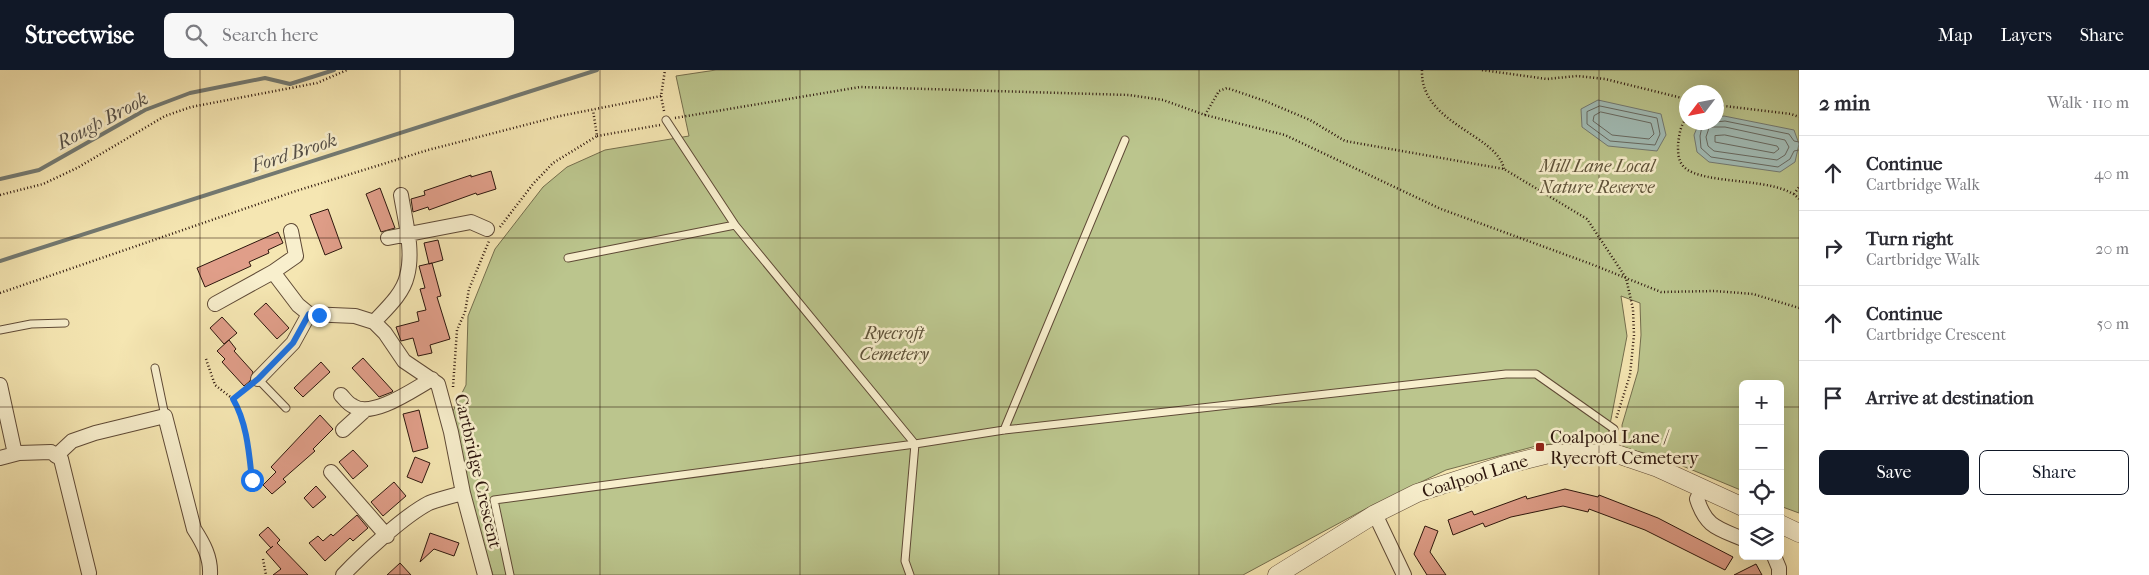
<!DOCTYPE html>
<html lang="en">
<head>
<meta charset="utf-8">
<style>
	:root { --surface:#fff; --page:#f7f7f7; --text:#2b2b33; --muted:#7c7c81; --line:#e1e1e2; --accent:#111827 }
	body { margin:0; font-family:"IM FELL French Canon",serif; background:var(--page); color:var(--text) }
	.controls { position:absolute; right:15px; bottom:15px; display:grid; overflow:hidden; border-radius:8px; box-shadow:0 5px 20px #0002 }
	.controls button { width:45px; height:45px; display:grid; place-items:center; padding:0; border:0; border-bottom:1px solid var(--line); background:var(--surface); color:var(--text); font:25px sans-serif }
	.compass { position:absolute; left:1679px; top:15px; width:45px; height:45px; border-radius:50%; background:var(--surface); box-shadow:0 5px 20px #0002; rotate:238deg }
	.stop { position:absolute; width:15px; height:15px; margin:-11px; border:4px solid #1a73e8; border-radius:50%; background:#fff }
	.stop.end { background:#1a73e8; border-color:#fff; box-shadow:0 1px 5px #0008 }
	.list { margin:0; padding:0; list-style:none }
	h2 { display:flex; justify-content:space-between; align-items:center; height:65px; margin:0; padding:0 20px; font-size:21px }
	h2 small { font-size:16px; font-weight:400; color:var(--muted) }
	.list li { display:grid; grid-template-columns:32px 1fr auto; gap:15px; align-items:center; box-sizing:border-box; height:75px; padding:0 20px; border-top:1px solid var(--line) }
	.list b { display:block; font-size:19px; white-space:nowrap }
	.list p { margin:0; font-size:16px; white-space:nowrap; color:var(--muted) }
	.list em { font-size:16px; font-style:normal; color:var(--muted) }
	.actions { display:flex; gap:10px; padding:15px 20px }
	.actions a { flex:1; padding:11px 0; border:1px solid var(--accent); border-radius:8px; text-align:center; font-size:18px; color:var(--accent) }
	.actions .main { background:var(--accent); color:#fff }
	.icon { flex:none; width:28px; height:28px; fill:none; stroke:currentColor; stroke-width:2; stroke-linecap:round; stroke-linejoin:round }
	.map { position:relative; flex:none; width:1799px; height:505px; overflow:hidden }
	header { display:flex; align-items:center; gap:30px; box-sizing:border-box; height:70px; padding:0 25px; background:var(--accent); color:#fff }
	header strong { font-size:24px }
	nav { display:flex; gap:28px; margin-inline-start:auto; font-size:18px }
	.search { width:350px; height:45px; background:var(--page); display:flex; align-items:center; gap:12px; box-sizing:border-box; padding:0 18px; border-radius:8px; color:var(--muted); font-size:19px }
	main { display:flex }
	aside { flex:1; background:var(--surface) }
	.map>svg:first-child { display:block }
</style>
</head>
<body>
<header>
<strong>Streetwise</strong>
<div class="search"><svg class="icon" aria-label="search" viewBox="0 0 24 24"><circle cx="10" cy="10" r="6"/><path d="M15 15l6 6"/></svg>Search here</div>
<nav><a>Map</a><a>Layers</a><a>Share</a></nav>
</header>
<main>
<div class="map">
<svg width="1799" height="505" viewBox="0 0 1799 505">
	<rect width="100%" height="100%" fill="#f5e6b2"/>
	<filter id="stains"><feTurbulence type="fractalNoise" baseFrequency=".004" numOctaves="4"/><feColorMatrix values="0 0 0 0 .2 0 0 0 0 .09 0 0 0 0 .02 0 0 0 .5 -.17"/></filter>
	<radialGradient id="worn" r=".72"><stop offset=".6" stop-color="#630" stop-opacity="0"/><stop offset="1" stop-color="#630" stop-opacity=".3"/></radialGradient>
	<!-- green -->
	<path fill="#bbc58d" stroke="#746e4d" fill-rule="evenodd" d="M716,0H1799V443L1780,436V314H1743V421L1661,387L1623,378L1622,355L1638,301L1641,265L1640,233L1621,226L1627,266L1607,370L1540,375L1446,400L1369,437L1243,505H493L480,464L451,345L466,315L468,246L495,179L543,117L567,97L605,80L689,66L676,6ZM1686,22H1716V52H1686Z"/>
	<!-- water -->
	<path fill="#a2bdb7" stroke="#737a73" d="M1598,30L1661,44L1666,65L1657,81L1608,76L1582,57L1581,39Z
		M1724,46L1794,60L1799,74L1795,92L1780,102L1709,92L1697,82L1694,65L1699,53L1716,52L1717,47Z"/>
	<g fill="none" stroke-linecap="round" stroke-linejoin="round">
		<!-- shore -->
		<path stroke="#686a62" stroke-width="1" d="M1600,36L1657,48L1660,64L1655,75L1610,71L1587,54V42Z
			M1601,42L1651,53L1654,64L1649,69L1612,65L1593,51L1594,46Z
			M1703,52L1700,66L1701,78L1711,87L1778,97L1790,89L1794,81L1799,80
			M1716,52L1725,51L1789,64L1794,71L1799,72
			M1712,57H1725L1785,70L1789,77L1785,85L1777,90L1714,81L1708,76L1706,67L1709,58Z
			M1725,65L1777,76L1779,79L1774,83L1715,72V66Z"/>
		<!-- stream -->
		<path stroke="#737a73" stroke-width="4" d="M0,109L39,100L145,40L190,23L265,8L290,14L334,0
			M0,191L597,0"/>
	</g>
	<!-- building -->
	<path fill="#e09e89" stroke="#2d160d" d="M491,101L496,119L477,125L476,123L429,140L428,137L413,142L411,129L425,125L424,121L471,105V107Z
		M380,118L395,158L381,162L366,124Z
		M328,139L342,178L325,185L310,145Z
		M278,162L283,173L268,180L269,183L249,192L251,196L205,217L197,198Z
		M438,170L443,190L429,194L424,173Z
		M432,193L441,226L437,227L450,269L430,275L432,283L418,286L413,268L401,271L396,257L419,251L417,242L426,240L420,219L425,218L419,196Z
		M266,233L289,258L277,269L254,244Z
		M222,247L237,263L224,274L210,258Z
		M229,270L236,279L234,281L253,302L250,311L244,316L222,292L225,289L217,281Z
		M363,288L393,321L392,322L379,327L352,298Z
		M321,292L330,302L303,327L294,318Z
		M419,340L428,378L413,382L403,344Z
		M320,345L333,359L313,379L315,381L283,409L286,412L272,424L263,415L276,402L271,397Z
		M353,380L368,396L353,409L339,392Z
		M415,387L430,393L422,413L407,407Z
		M394,412L406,426L383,446L371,432Z
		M316,416L326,427L313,438L304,428Z
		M1565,419L1598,427L1599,425L1658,448L1733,487L1725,500L1645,460L1589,439L1588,442L1563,436L1511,447L1485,457L1483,453L1453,465L1448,450L1472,441L1474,445L1526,426L1527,429Z
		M357,445L368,458L353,471L350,468L325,491L309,473L318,466L323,471L331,464L333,466Z
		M1425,456L1438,461L1430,482L1446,505H1427L1414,484Z
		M268,457L280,470L277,473L308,505H273L281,499L266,482L273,476L271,478L259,465Z
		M430,463L459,473L454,486L434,479L420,492Z
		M400,493L411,505H387Z
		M1756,494L1762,505H1734Z"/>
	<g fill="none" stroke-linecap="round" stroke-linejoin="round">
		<!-- service casing -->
		<g stroke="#5f4a36" stroke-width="9">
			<path id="service" d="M666,50L735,155L915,374L905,491L910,505
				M568,188L735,155
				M0,260L31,254L65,253
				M155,298L165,346
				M258,309L286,338
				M1004,360L1125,70
				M510,505L494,430L915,374L1004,360L1506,304H1536L1614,359"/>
		</g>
		<!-- minor casing -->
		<g stroke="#5f4a36" stroke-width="16">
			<path id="minor" d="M388,168L471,152L487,159
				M273,202L298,235L309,244L355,246L374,252L385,263L404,291L438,314L451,362L463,423L485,505
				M215,234L273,202L296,186L291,161
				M374,252C386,239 403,224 407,206C414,181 405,150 401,125
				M258,309L293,273L309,244
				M0,315L15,384
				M341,325C345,329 348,334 353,336C372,349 414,319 432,309
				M343,360L365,340
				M56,386L72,371L95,363L165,346L194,459C203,473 211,487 210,505
				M0,388L19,383L51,382L61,389L89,503
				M331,402L387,466
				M1702,419L1697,429C1706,457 1717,458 1743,469
				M1375,444L1404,505
				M1774,486L1779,498V505
				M343,505C363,484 404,446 429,433C440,429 452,426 463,423"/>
		</g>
		<!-- tertiary casing -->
		<g stroke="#5f4a36" stroke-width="19">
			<path id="tertiary" d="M1780,454L1799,463
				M1277,505L1375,444L1417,423L1501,396L1549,384L1614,383L1658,398L1743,437"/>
		</g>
		<!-- path -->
		<path stroke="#2d160d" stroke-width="2.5" stroke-dasharray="1 2.5" stroke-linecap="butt" d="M1422,0C1420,54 1497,64 1504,99
			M1482,0L1547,9L1577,6L1605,9L1686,29
			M1716,35L1791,44L1799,47
			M664,41L661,26L665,0
			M1205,45L1219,21L1227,18L1265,31L1310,50L1345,71L1504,99L1587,149L1626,208L1633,239L1634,265L1630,305L1616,349
			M675,48L860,17L1129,25L1163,30L1205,45L1285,65L1441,139L1591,194L1661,222L1715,221L1753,224L1799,238
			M1686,49C1680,56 1679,66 1678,75C1678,82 1678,91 1684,97C1703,116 1779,106 1799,129
			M597,66L660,55
			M1794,124L1799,117
			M0,125L43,114L77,98L165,46L191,37L317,13L347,0
			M500,157L533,114L553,93L597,66L593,40
			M0,223L296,121L428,80L560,46L661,26
			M206,289L215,315L233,329L239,340L247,369L252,410
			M453,317L457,260L465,242L469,219L489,171
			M233,329L249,316
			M263,489L266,505"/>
		<!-- service -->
		<use href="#service" stroke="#f8efcd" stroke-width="7"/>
		<!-- minor -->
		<use href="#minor" stroke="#f8efcd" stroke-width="14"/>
		<!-- tertiary -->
		<use href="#tertiary" stroke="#f8efcd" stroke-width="18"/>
	</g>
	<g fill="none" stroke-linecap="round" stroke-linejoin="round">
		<!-- route -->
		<path stroke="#1a73e8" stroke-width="6" d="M252,410C249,383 247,353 233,329L258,309L293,273L309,244L319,245"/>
	</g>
	<!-- grid -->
	<path fill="none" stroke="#2d160d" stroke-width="1" stroke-opacity="0.55" d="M200,0V505M400,0V505M600,0V505M800,0V505M999,0V505M1199,0V505M1399,0V505M1599,0V505M0,168H1799M0,337H1743M1780,337H1799"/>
	<!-- markers -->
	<rect fill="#8f2418" stroke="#f8efcd" stroke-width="2" x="1535" y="372" width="10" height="10" rx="2.5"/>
	<g text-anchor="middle" stroke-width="5" stroke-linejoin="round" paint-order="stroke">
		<!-- park labels -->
		<g font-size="18" font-style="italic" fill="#5f533a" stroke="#f8efcd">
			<text x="1597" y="102">Mill Lane Local<tspan x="1597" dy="21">Nature Reserve</tspan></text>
			<text x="894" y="269">Ryecroft<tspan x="894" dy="21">Cemetery</tspan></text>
		</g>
		<!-- poi labels -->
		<g font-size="18" fill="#2d160d" stroke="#f8efcd" text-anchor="start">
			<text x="1550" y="373">Coalpool Lane /<tspan x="1550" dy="21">Ryecroft Cemetery</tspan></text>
		</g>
		<!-- street labels -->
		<g font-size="18" fill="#2d160d" stroke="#f8efcd">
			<text transform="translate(478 401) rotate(77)" y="6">Cartbridge Crescent</text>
			<text transform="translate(1475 406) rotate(-17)" y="6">Coalpool Lane</text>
		</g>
		<!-- water labels -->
		<g font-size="19" font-style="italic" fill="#565048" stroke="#f8efcd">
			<text transform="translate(102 50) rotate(-28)" y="7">Rough Brook</text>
			<text transform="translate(294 82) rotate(-18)" y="7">Ford Brook</text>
		</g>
	</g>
	<rect width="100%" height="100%" filter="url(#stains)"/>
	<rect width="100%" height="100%" fill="url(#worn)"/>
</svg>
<div class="controls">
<button>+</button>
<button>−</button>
<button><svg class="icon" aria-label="locate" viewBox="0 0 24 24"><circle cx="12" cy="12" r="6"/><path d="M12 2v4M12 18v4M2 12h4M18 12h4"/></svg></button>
<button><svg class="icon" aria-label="layers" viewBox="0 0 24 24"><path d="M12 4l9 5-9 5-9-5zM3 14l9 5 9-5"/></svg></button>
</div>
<svg class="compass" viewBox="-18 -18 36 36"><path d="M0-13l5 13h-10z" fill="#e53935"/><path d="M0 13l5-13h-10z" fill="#7c7c81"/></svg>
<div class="stop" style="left:252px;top:410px"></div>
<div class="stop end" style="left:319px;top:245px"></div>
</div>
<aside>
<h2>2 min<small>Walk · 110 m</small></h2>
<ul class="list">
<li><svg class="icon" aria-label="ahead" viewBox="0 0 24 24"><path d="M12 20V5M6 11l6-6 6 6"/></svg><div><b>Continue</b><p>Cartbridge Walk</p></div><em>40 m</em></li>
<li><svg class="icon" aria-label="right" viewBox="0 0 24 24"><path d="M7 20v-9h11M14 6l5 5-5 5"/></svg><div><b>Turn right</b><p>Cartbridge Walk</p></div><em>20 m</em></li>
<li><svg class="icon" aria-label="ahead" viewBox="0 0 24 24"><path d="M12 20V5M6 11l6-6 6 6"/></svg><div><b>Continue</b><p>Cartbridge Crescent</p></div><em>50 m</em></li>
<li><svg class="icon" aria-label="arrive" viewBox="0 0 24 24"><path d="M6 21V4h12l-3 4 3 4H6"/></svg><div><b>Arrive at destination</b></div></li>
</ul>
<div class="actions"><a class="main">Save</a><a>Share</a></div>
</aside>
</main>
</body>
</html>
